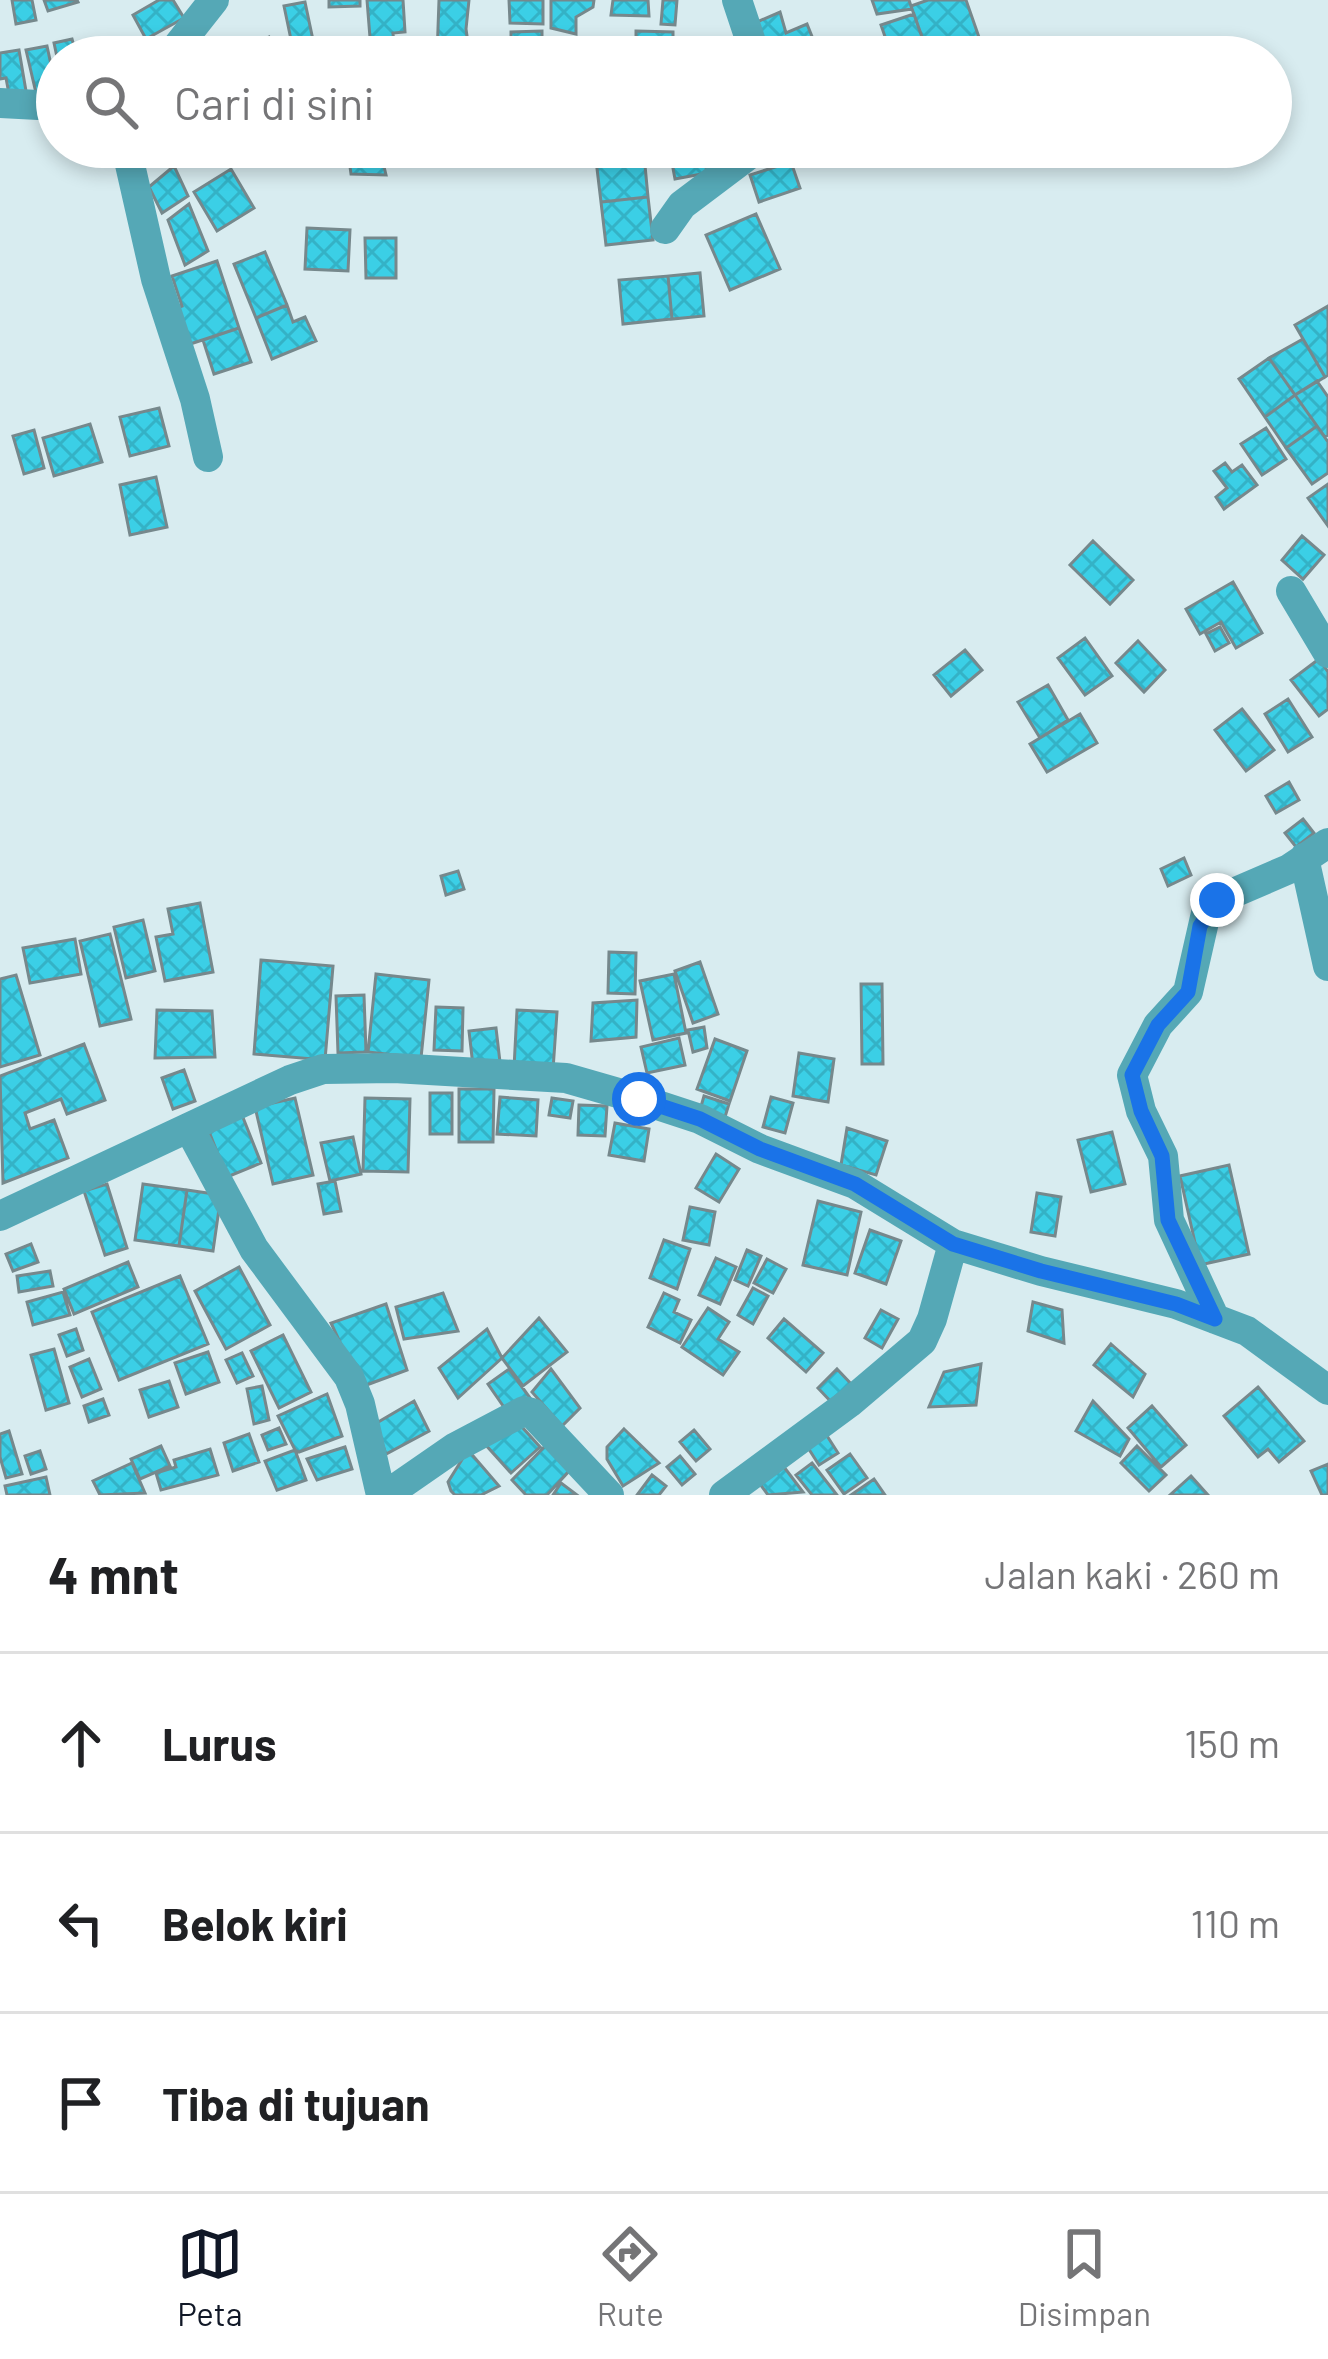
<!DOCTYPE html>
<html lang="id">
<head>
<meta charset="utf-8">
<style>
	:root { --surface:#fff; --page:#f6f6f6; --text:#202124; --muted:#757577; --line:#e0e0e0; --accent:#111827 }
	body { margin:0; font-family:Barlow,sans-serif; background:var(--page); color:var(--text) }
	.stop { position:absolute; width:36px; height:36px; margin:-27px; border:9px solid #1a73e8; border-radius:50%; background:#fff }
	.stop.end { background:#1a73e8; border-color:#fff; box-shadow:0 3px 12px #0008 }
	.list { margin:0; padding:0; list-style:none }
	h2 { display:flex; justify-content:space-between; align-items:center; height:156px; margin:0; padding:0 48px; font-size:51px }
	h2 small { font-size:39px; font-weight:400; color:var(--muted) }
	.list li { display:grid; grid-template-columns:78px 1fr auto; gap:36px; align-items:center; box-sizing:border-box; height:180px; padding:0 48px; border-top:3px solid var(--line) }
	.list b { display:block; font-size:45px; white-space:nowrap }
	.list em { font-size:39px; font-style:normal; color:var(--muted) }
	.icon { flex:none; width:66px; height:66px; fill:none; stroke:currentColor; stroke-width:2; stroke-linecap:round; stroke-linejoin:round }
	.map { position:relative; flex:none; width:1328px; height:1495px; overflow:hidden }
	.search { position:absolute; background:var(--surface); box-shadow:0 6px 18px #0003; left:36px; right:36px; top:36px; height:132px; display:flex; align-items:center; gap:30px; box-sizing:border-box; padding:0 42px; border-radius:66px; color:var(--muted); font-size:45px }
	.sheet { height:696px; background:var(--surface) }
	nav { display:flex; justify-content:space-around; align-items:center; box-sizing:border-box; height:168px; border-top:3px solid var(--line); background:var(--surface); font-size:33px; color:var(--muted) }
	nav a { display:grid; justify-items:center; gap:6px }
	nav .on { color:var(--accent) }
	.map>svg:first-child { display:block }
</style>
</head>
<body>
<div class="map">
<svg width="1328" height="1495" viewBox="0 0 1328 1495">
	<defs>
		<pattern id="building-cross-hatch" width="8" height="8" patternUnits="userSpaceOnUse" patternTransform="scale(3)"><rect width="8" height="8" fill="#3bcfe6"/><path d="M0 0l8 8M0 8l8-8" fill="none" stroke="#34b2c6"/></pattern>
	</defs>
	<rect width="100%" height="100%" fill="#d8ecf0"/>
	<!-- building -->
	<path fill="url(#building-cross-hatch)" stroke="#76888c" stroke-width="3" d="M12,0H32L36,20L16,24Z
		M44,0H77L78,2L48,11Z
		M159,0H173L184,18L146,39L133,15Z
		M329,0H360V6L329,7Z
		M367,0H403L405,32L393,33L394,48L371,50Z
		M439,0H469L466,29L470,57H437Z
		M509,0H543V24L510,23Z
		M551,0H594L593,7L576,17V34L551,28Z
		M613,0H648L649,16L611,15Z
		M663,0H677L675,25L661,24Z
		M872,0H909L912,9L877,14Z
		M928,0H966L981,43L929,57L911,6Z
		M305,2L313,40L334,52L335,57H314L312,50L294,54L284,6Z
		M780,12L786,33L807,24L817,49L793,57H763L750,25Z
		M914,14L929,57H892L881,25Z
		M542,31V57L511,54V32Z
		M636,31L673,32V57H636Z
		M269,37L277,57H231L230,55Z
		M72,39L77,57H57L54,43Z
		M550,39L572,40V57H550Z
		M47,46L56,88L36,93L26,50Z
		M107,48L110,57H81V56Z
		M19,50L26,91L9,94L6,78L0,79V53Z
		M143,147H174L149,162Z
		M412,147H456L457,158L412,160Z
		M669,147H703L707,173L675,179Z
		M380,150L386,175L351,174L348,152Z
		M644,155L648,197L601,202L596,160Z
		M791,162L800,188L759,202L750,175Z
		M174,166L188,196L162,213L149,187Z
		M231,169L254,208L217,231L194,192Z
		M648,197L653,240L606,245L601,202Z
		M189,204L208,251L185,265L168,220Z
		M756,214L780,269L730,290L706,235Z
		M307,228L350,230L348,271L305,269Z
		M365,238H396V278H366Z
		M265,252L287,305L256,318L234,264Z
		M217,261L239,328L181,347L169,311L182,306L172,276Z
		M700,273L704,316L672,319L668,276Z
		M668,276L672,319L623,324L619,280Z
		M287,305L293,322L305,317L316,341L272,359L256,318Z
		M1328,306V375L1325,377L1295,325Z
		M239,328L251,362L214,374L203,340Z
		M1303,339L1325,377L1295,395L1269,358Z
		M1269,358L1295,395L1265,417L1239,379Z
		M1317,381L1328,397V435L1325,437L1295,395Z
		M1295,395L1317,426L1286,448L1265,417Z
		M159,408L169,446L130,456L120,417Z
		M90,424L102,462L54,476L43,438Z
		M1317,426L1328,442V473L1312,484L1286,448Z
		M1266,428L1286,459L1262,475L1241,444Z
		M34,430L44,468L24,474L13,436Z
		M1225,463L1232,472L1242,465L1257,485L1224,509L1216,497L1227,488L1214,471Z
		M156,477L167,527L130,535L120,485Z
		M1328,484V526L1308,498Z
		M1302,536L1324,555L1303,579L1282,560Z
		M1093,541L1133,580L1110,604L1070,565Z
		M1233,582L1262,633L1236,648L1221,622L1200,634L1186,609Z
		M1220,627L1229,643L1215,651L1206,634Z
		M1085,638L1112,676L1085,695L1058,658Z
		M1138,641L1165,670L1144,692L1116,663Z
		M965,650L982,670L951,696L934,675Z
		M1319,659L1328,672V709L1319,716L1291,680Z
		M1048,685L1068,720L1040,738L1018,702Z
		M1288,699L1312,737L1288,752L1265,714Z
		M1242,709L1274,750L1246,771L1215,730Z
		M1080,714L1097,743L1047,772L1030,744Z
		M1289,782L1299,800L1276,813L1266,796Z
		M1303,819L1314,833L1296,847L1285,833Z
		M1184,858L1191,875L1168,886L1161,869Z
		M458,871L464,889L446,895L441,876Z
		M200,903L213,972L165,981L156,937L173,934L168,909Z
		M143,920L155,971L126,978L114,927Z
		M110,934L131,1019L100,1026L80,941Z
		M75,939L81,974L30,983L23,948Z
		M609,952L636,953L635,994L608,993Z
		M261,960L333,966L325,1060L254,1054Z
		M700,962L718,1014L693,1023L675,971Z
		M376,974L429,980L421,1058L368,1052Z
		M674,974L686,1033L653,1040L640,981Z
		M16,975L40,1055L0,1067V979Z
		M861,984H882L883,1064H862Z
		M364,995L366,1052L338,1053L336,996Z
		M637,1000L636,1037L591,1041L593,1003Z
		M436,1007L463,1008L462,1051L434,1050Z
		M157,1010L212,1011L215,1057L155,1058Z
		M517,1010L557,1012L553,1070L514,1068Z
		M704,1027L707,1048L693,1052L688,1030Z
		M496,1028L500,1062L473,1066L469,1031Z
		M679,1038L685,1065L647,1073L641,1047Z
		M715,1039L747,1051L730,1101L697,1089Z
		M84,1044L105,1100L67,1114L61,1099L25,1113L30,1129L54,1120L68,1158L3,1183L0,1076Z
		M799,1053L834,1059L828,1102L793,1096Z
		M184,1070L195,1101L173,1109L162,1078Z
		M459,1089H494L493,1142H459Z
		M430,1093H452V1134H430Z
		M704,1096L729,1104L725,1117L700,1110Z
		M500,1097L538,1100L536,1136L497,1134Z
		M771,1097L793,1103L785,1133L763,1127Z
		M295,1098L313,1175L273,1184L255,1107Z
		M365,1098L410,1099L408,1172L363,1171Z
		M552,1098L573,1101L570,1118L549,1115Z
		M579,1105L607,1106L605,1136L578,1135Z
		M242,1115L261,1163L227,1177L208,1129Z
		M615,1123L649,1129L644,1161L609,1155Z
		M847,1128L887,1141L876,1175L841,1165Z
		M1112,1132L1125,1184L1091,1192L1078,1140Z
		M353,1137L361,1174L330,1181L321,1143Z
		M716,1154L739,1169L719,1202L696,1188Z
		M1229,1165L1249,1254L1200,1265L1180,1176Z
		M335,1181L341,1211L324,1214L318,1184Z
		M107,1184L127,1248L105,1255L84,1191Z
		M143,1184L187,1190L179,1246L135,1240Z
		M187,1190L221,1195L213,1251L179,1246Z
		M1037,1193L1061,1197L1055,1236L1031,1232Z
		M818,1201L861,1212L847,1275L803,1265Z
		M690,1207L715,1212L709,1245L683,1240Z
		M870,1230L901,1241L886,1284L855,1273Z
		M664,1240L690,1249L677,1289L650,1278Z
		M31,1244L38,1262L13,1271L6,1254Z
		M747,1250L761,1256L748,1286L735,1280Z
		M716,1258L736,1267L720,1304L699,1295Z
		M767,1259L786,1269L773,1293L754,1283Z
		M128,1262L138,1287L74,1314L64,1289Z
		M239,1267L270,1325L226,1349L195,1291Z
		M50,1271L53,1286L19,1292L17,1276Z
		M180,1276L208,1344L119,1380L92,1312Z
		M753,1288L768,1296L753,1324L738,1315Z
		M63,1292L70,1315L33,1325L27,1302Z
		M443,1293L458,1331L404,1339L396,1307Z
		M664,1293L679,1300L674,1312L691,1320L680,1343L648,1327Z
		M1033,1302L1062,1310L1064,1343L1028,1331Z
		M386,1304L407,1370L361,1387L331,1323Z
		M708,1308L729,1322L718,1339L739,1352L723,1375L682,1347Z
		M881,1310L898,1319L882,1348L865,1338Z
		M539,1318L567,1352L523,1386L502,1358Z
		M784,1319L823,1353L806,1372L768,1338Z
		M76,1329L83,1350L67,1356L59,1335Z
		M487,1329L502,1358L458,1398L439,1368Z
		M283,1335L311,1392L279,1408L251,1351Z
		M1111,1344L1145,1374L1133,1397L1094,1365Z
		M54,1349L69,1403L46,1410L31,1355Z
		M208,1352L219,1382L186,1394L175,1363Z
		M242,1353L253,1376L237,1383L226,1360Z
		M89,1359L101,1389L82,1397L70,1367Z
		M981,1364L976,1405L929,1407L944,1372Z
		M509,1369L530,1398L508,1413L488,1384Z
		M551,1369L580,1408L562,1426L532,1392Z
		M837,1369L854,1387L834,1405L818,1388Z
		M169,1381L178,1407L149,1417L140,1390Z
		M262,1386L269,1420L254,1424L247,1389Z
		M1258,1387L1304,1441L1279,1462L1268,1449L1258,1457L1224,1416Z
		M327,1394L342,1436L299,1452L295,1450L278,1416Z
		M103,1399L109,1415L89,1422L84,1406Z
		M414,1401L429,1431L386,1454L375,1424Z
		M1093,1401L1129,1439L1120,1456L1076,1431Z
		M1152,1406L1186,1445L1161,1467L1128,1428Z
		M513,1417L540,1447L511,1473L484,1443Z
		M279,1428L286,1444L268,1450L262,1435Z
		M822,1428L838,1453L819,1465L803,1440Z
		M624,1429L659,1463L623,1486L607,1459V1447Z
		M694,1430L710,1449L696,1461L680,1442Z
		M9,1431L22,1474L6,1478L0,1457V1434Z
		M249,1434L259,1462L233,1471L224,1443Z
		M161,1446L170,1466L140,1479L131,1459Z
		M545,1446L571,1469L547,1495H526L512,1480Z
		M1137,1446L1166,1475L1149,1491L1121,1463Z
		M345,1447L352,1469L317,1480L307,1459Z
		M210,1449L218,1475L161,1490L156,1473L176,1467L174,1460Z
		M295,1450L306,1480L277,1490L265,1461Z
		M468,1450L499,1486L481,1495H455L451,1491L448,1482Z
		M40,1451L46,1469L31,1474L25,1456Z
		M850,1454L867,1478L844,1494L827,1470Z
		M680,1456L695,1474L682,1485L667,1467Z
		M132,1463L145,1493L100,1495L93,1481Z
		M812,1463L837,1495H812L796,1475Z
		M1328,1464V1495H1322L1311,1471Z
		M784,1467L803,1492L768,1495L760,1484Z
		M652,1475L666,1486L659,1495H637Z
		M1191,1476L1208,1495H1170Z
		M46,1477L50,1495H7L5,1486Z
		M874,1479L885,1495H851Z
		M561,1483L577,1495H553Z"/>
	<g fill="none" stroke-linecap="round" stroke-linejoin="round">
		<!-- minor -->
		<path stroke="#55a8b6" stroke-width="30" d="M737,0L756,57
			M169,57L214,0
			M0,103L57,106
			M126,147L156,279L195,399L208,457
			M665,229L682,205L759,147
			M1291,591L1328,653
			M1304,858L1328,966
			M189,1128L254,1249L349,1377L360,1404L381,1495
			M0,1216L290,1080L323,1069L394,1068L566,1078L639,1099L700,1119L760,1149L855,1184L953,1244L1041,1271L1176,1304L1247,1331L1328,1390
			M1215,1319L1169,1220L1163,1156L1141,1111L1132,1075L1158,1025L1188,992L1206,913L1217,900L1289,869L1328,843
			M386,1495L454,1448L524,1411L532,1413L609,1495
			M724,1495L849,1403L922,1341L932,1319L953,1244"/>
	</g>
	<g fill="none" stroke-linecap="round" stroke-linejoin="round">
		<!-- route -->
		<path stroke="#1a73e8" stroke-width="15" d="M639,1099L700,1119L760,1149L855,1184L953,1244L1041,1271L1176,1304L1215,1319L1168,1220L1162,1156L1141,1111L1132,1075L1158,1025L1188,992L1200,926L1217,900"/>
	</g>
</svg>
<div class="stop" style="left:639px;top:1099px"></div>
<div class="stop end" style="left:1217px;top:900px"></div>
<div class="search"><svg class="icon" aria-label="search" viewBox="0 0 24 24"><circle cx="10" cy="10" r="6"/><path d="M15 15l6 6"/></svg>Cari di sini</div>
</div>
<section class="sheet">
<h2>4 mnt<small>Jalan kaki · 260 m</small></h2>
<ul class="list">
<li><svg class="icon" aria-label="ahead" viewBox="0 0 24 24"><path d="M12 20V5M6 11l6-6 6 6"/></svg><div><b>Lurus</b></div><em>150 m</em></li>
<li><svg class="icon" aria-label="left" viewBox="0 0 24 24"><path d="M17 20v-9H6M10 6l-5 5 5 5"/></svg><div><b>Belok kiri</b></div><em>110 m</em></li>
<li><svg class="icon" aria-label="arrive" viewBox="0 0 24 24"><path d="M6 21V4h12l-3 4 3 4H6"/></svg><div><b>Tiba di tujuan</b></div></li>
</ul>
</section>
<nav>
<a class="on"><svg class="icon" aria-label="map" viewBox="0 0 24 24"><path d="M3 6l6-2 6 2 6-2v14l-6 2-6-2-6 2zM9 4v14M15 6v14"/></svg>Peta</a>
<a><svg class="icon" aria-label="directions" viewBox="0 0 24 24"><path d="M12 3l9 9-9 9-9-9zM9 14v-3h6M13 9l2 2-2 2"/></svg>Rute</a>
<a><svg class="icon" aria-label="saved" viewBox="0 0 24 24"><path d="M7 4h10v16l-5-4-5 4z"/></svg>Disimpan</a>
</nav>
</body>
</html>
